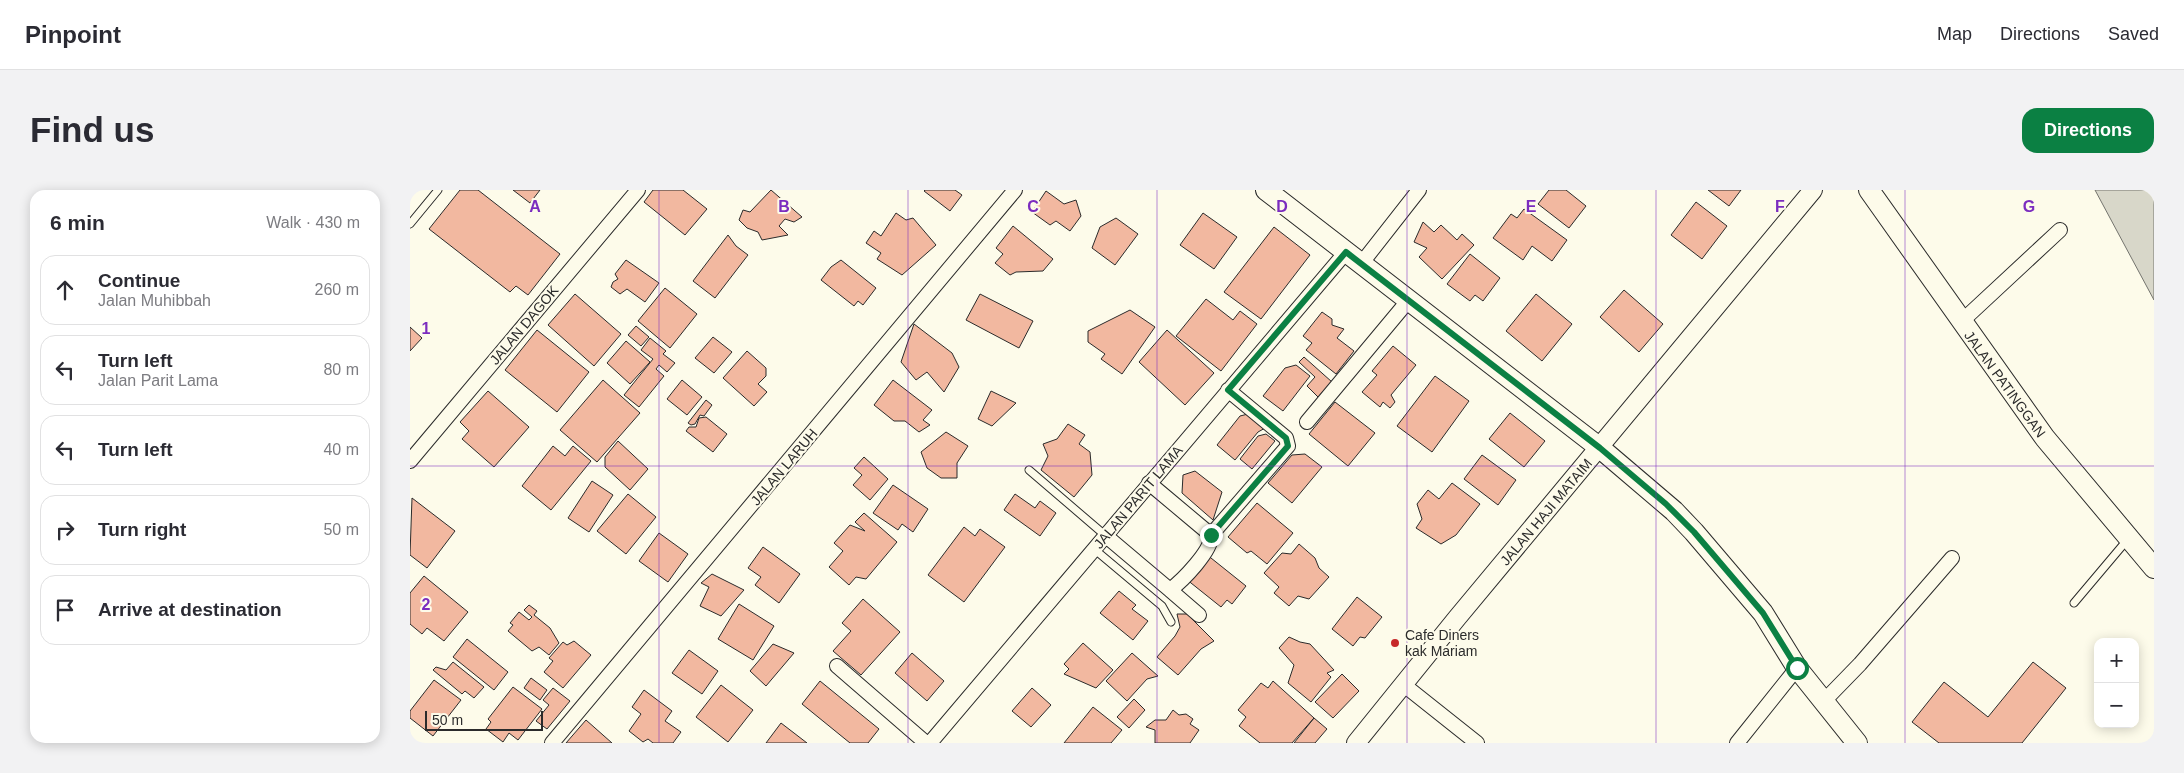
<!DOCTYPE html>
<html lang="en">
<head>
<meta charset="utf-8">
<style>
	:root { --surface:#fff; --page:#f2f2f3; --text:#2b2b33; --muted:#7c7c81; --line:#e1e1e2; --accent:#0b8043 }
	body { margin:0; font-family:Arial,sans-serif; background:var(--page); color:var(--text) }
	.controls { position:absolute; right:15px; bottom:15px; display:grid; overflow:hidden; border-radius:10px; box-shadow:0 2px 12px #0003 }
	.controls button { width:45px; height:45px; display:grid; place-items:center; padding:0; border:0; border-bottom:1px solid var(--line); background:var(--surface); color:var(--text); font:25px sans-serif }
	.scale { position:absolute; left:15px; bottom:12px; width:118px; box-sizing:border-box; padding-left:5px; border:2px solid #2b2b2b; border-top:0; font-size:14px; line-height:18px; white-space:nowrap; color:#2b2b2b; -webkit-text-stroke:4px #fdfbea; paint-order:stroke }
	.stop { position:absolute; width:15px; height:15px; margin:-11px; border:4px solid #0b8043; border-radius:50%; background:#fff }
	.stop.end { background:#0b8043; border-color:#fff; box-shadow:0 1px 5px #0008 }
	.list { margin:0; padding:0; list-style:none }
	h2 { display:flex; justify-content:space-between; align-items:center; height:65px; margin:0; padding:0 20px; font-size:21px }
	h2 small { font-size:16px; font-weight:400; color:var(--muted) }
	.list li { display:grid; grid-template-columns:32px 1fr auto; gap:15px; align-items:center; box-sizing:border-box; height:70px; margin:0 10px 10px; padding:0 10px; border:1px solid var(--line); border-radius:15px }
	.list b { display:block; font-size:19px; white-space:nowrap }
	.list p { margin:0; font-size:16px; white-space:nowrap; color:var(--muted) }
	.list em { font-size:16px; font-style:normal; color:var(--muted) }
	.icon { flex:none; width:28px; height:28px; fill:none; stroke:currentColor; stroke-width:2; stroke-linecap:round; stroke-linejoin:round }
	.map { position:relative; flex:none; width:1744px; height:553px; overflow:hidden; border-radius:15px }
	header { display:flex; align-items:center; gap:30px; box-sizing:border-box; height:70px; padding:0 25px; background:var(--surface); border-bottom:1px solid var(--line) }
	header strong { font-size:24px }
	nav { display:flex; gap:28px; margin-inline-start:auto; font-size:18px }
	.intro { display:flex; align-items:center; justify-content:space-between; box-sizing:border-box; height:120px; padding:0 30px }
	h1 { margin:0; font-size:35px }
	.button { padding:12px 22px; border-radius:15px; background:var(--accent); color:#fff; font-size:18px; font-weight:700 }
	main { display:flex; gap:30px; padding:0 30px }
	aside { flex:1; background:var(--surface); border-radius:15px; box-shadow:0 2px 12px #0003 }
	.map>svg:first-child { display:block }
</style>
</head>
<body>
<header>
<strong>Pinpoint</strong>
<nav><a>Map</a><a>Directions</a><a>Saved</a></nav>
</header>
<div class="intro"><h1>Find us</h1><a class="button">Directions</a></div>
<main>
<aside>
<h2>6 min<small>Walk · 430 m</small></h2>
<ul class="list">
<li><svg class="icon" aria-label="ahead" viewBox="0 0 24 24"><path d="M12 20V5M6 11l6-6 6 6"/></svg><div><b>Continue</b><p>Jalan Muhibbah</p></div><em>260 m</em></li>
<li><svg class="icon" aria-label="left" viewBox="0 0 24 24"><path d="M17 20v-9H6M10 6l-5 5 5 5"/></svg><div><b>Turn left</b><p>Jalan Parit Lama</p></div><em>80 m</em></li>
<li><svg class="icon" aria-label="left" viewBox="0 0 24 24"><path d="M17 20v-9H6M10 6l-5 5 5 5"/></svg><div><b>Turn left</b></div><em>40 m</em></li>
<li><svg class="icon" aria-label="right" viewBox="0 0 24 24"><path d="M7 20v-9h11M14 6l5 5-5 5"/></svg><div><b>Turn right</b></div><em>50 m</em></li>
<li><svg class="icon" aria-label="arrive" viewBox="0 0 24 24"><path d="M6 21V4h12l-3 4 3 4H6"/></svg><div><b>Arrive at destination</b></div></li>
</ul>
</aside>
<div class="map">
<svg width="1744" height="553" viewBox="0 0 1744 553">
	<rect width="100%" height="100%" fill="#fdfbea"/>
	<!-- water -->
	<path fill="#d8d7c9" stroke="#74746e" d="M1685,0H1744V110Z"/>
	<!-- building -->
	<path fill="#f2b8a0" stroke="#2b2b2b" d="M50,0H68L150,64L118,105L106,96L100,102L19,39Z
		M103,0H130L120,13Z
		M243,0H273L297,19L275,45L234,12Z
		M361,0L392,27L384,32L375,29L369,36L378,45L352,50L348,42L337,38L329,30L333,20L340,22Z
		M515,0H545L552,5L540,21L514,1Z
		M1139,0H1156L1176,16L1159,38L1128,14Z
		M1298,0H1331L1319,16Z
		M636,1L654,14L666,10L671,26L660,41L646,31L640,35L622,22Z
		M1286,12L1317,36L1292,69L1261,45Z
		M1114,19L1157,50L1142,71L1122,56L1113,70L1083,48L1101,24L1107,28Z
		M486,23L496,30L503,28L526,55L492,85L467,69L471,63L456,53L464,41L471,46Z
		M793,23L827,47L804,79L770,55Z
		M706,28L728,44L705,75L682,58L690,37Z
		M1013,32L1024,42L1031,35L1047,50L1052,44L1064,55L1032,89L1009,67L1017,58L1004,52Z
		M603,36L643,69L633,81L606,82L600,85L585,73L593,64L586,58Z
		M864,37L900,65L851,129L814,102Z
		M318,45L326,56L338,65L305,108L283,91Z
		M1060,64L1090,88L1073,111L1065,105L1060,111L1037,94Z
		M216,70L249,93L235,112L217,99L210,104L201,97L203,92L208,89L205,84Z
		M431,70L466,98L453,115L448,111L444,116L411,90L421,77Z
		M255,98L287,124L260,158L228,131Z
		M1214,100L1253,134L1229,162L1190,127Z
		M165,104L211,144L184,176L138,135Z
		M570,104L623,131L609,158L556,130Z
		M1126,104L1162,134L1132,171L1096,141Z
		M796,109L823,130L830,121L847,134L811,181L766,146Z
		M720,120L745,137L712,184L691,169L695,164L678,152V141Z
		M912,122L922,129V135L934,139L927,148L944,161L926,184L896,160L902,153L893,146Z
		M504,134L542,163L549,177L534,202L517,182L506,190L491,172Z
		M226,136L239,147L231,156L218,145Z
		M0,137L12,148L0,161Z
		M127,140L179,182L147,222L95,180Z
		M757,140L804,183L775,215L729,172Z
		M303,147L322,162L304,183L285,168Z
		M240,148L256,161L253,164L265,173L257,182L249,175L246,179L254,186L229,217L214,205L243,169L231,160Z
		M216,151L240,172L220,194L197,173Z
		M983,156L1006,175L981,205L985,212L980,218L973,212L970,217L952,202L967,185L962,181Z
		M337,161L356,178V186L348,194L357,202L344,216L313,188Z
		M894,167L922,192L908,207L897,196L905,187L889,172Z
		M886,175L900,186L873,221L853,206L875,178Z
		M1025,186L1059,211L1022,262L987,236Z
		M193,190L230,223L187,272L150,240Z
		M272,190L292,207L277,225L257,209Z
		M483,190L522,220L513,230L520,235L509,242L495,231H484L464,215Z
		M78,201L119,237L84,277L52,249L59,241L50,232Z
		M581,201L606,213L582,236L568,229Z
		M296,210L302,215L294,226L290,225L285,234L281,235L278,233Z
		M925,212L965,243L938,276L899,244Z
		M842,223L857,237L848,242L825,270L807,255L830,226Z
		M1100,223L1135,251L1114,277L1079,249Z
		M296,227L317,244L303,262L276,241L279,237H286L289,228Z
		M658,234L675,245L669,254L680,262L682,285L664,307L631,280L638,266L633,254L647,249Z
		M536,242L558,256L547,273V288H531L517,278L511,262Z
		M856,244L865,251L842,279L830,269L848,246Z
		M208,251L238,279L220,300L195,277V267Z
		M143,256L155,266L163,256L181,271L141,320L112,296Z
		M895,264L912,277L882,313L858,293L882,265Z
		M1072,265L1106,290L1088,315L1054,289Z
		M454,267L478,289L460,310L443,295L452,285L444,278Z
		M785,281L812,302L803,330L772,303L773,285Z
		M182,291L203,305L179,342L158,328Z
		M1042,293L1070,314L1046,345L1031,354L1006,338L1012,329L1007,314L1018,300L1029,309Z
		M483,295L518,319L503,342L492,334L488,340L463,323Z
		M218,304L246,327L216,364L187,341Z
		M605,304L625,318L630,311L646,323L630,346L594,320Z
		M2,308L45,341L17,378L0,365Z
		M847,313L883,343L857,374L841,361L837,363L818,347Z
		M454,323L487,352L456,389L446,387L439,395L419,377L433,361L424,353L440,335L455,341L445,332Z
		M554,337L565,346L570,339L595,357L554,412L518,385Z
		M249,343L278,364L258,392L229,371Z
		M889,354L905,368L909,378L919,387L899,409L888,406L879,416L864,403L869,397L854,383L872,363L881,364Z
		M353,357L390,384L369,413L345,395L351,387L338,378Z
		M796,364L836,396L822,414L817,410L811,417L776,389Z
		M302,384L334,400L311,426L290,416L299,397L291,393Z
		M14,386L58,422L34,451L17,438L12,444L0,434V403Z
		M709,401L726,415L722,419L738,431L723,450L690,423Z
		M947,407L972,427L955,448L950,447L943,456L922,439Z
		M453,409L490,442L451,485L423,461L441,441L432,433Z
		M329,414L364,436L343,470L308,449Z
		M119,415L127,421L124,425L140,438L149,453L139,465L129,457L122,461L98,441L103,435L100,433L109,422L119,430L122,427L114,420Z
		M767,424H777L804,451L791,459L768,485L747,467L765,446L770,437Z
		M879,447L890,452L900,454L924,480L917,483L921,487L901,512L878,493L884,475L869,458Z
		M57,449L98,482L84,500L43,467Z
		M164,451L181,465L153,498L134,482L143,471L139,468L153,452L157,455Z
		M673,453L703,480L686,498L654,484L659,479L654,474Z
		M363,454L384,463L356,496L340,481Z
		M279,460L308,481L292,504L262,483Z
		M502,463L534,491L517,511L485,483Z
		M722,463L748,486L737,489L717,511L696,491Z
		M43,472L74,497L64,508L55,501L52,504L23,480L26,477L36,480Z
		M1623,472L1656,498L1612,553H1529L1502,532L1534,492L1578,527Z
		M932,484L949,501L923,528L905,512Z
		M121,488L137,500L130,510L114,498Z
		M24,490L51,510L23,546L0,528V521Z
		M410,491L469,539L458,553H440L392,514Z
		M863,491L904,528L882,553H850L829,536L836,527L828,520L851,493L858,498Z
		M311,495L343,520L318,552L286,527Z
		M103,497L132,519L108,550L99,543L93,552L76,539L81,532L78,529Z
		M143,498L160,511L137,539L126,531L139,515L133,510Z
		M622,498L641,515L621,537L602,521Z
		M234,500L262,521L255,531L271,542L263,553H243L238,549L233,552L219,541L231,524L222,517Z
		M724,509L735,520L719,538L707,527Z
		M683,517L712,540L701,553H654Z
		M763,520L769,525L776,524L783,529L780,534L789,540L780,553H745V540L736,537L745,530H756Z
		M904,528L917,539L905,553H884Z
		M176,530L202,553H156Z
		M371,533L397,553H356Z"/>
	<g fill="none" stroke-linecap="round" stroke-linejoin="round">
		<!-- service casing -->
		<g stroke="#2b2b2b" stroke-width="9">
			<path id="service" d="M0,34L28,0
				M619,280L696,346
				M684,359L752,416L761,432
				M1664,413L1718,349"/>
		</g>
		<!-- minor casing -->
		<g stroke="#2b2b2b" stroke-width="16">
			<path id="minor" d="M951,74L1009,0
				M1551,132L1650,40
				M897,232L998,111
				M0,271L228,0
				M739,293L801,345L878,256L876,248L818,200
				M696,346L760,400C772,391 803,360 801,345
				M760,400L789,425
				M427,476L516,553
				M994,495L1067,553
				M1415,510L1450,474L1542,368
				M142,553L605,0
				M520,553L936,62
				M1327,553L1387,478"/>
		</g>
		<!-- tertiary casing -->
		<g stroke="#2b2b2b" stroke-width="20">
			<path id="tertiary" d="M946,553L1047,428L1403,0"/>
		</g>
		<!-- secondary casing -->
		<g stroke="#2b2b2b" stroke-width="22">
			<path id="secondary" d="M856,0L1190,258L1264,321L1284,342L1353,423L1387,478L1447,553
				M1459,0L1635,248L1744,378"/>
		</g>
		<!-- service -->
		<use href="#service" stroke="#fdfbea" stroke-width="7"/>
		<!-- minor -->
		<use href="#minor" stroke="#fdfbea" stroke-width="14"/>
		<!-- tertiary -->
		<use href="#tertiary" stroke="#fdfbea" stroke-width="18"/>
		<!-- secondary -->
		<use href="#secondary" stroke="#fdfbea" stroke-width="20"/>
	</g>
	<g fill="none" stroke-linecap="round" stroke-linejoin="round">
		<!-- route -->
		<path stroke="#0b8043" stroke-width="6" d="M801,345L878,256L876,248L818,200L936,62L1190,258L1256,314L1284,342L1353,423L1387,478"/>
	</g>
	<!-- grid -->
	<path fill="none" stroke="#7b2cbf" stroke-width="1" stroke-opacity="0.55" d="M249,0V553M498,0V553M747,0V553M997,0V553M1246,0V553M1495,0V553M0,276H1744"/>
	<!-- markers -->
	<circle fill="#c62828" stroke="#fdfbea" stroke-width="2" cx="985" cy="453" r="5"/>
	<g text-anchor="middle" stroke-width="4" stroke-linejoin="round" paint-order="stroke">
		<!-- street labels -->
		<g font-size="14" fill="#2b2b2b" stroke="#fdfbea">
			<text transform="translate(114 135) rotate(-50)" y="5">JALAN DAGOK</text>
			<text transform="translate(1595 194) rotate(54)" y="5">JALAN PATINGGAN</text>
			<text transform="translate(374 277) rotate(-50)" y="5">JALAN LARUH</text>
			<text transform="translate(728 307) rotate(-50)" y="5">JALAN PARIT LAMA</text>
			<text transform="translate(1136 322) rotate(-50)" y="5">JALAN HAJI MATAIM</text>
		</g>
		<!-- poi labels -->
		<g font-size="14" fill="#2b2b2b" stroke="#fdfbea" text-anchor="start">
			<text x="995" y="450">Cafe Diners<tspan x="995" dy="16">kak Mariam</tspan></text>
		</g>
	</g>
	<g font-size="16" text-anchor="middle" font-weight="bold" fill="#7b2cbf" stroke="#fdfbea" stroke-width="4" stroke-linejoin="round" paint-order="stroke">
		<text x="125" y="22">A</text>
		<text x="374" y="22">B</text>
		<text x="623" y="22">C</text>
		<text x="872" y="22">D</text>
		<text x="1121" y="22">E</text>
		<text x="1370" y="22">F</text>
		<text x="1619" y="22">G</text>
		<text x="16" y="144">1</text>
		<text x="16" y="420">2</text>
	</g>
</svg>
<div class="controls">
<button>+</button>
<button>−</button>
</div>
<div class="scale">50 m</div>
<div class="stop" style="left:1387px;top:478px"></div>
<div class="stop end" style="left:801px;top:345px"></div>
</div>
</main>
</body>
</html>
